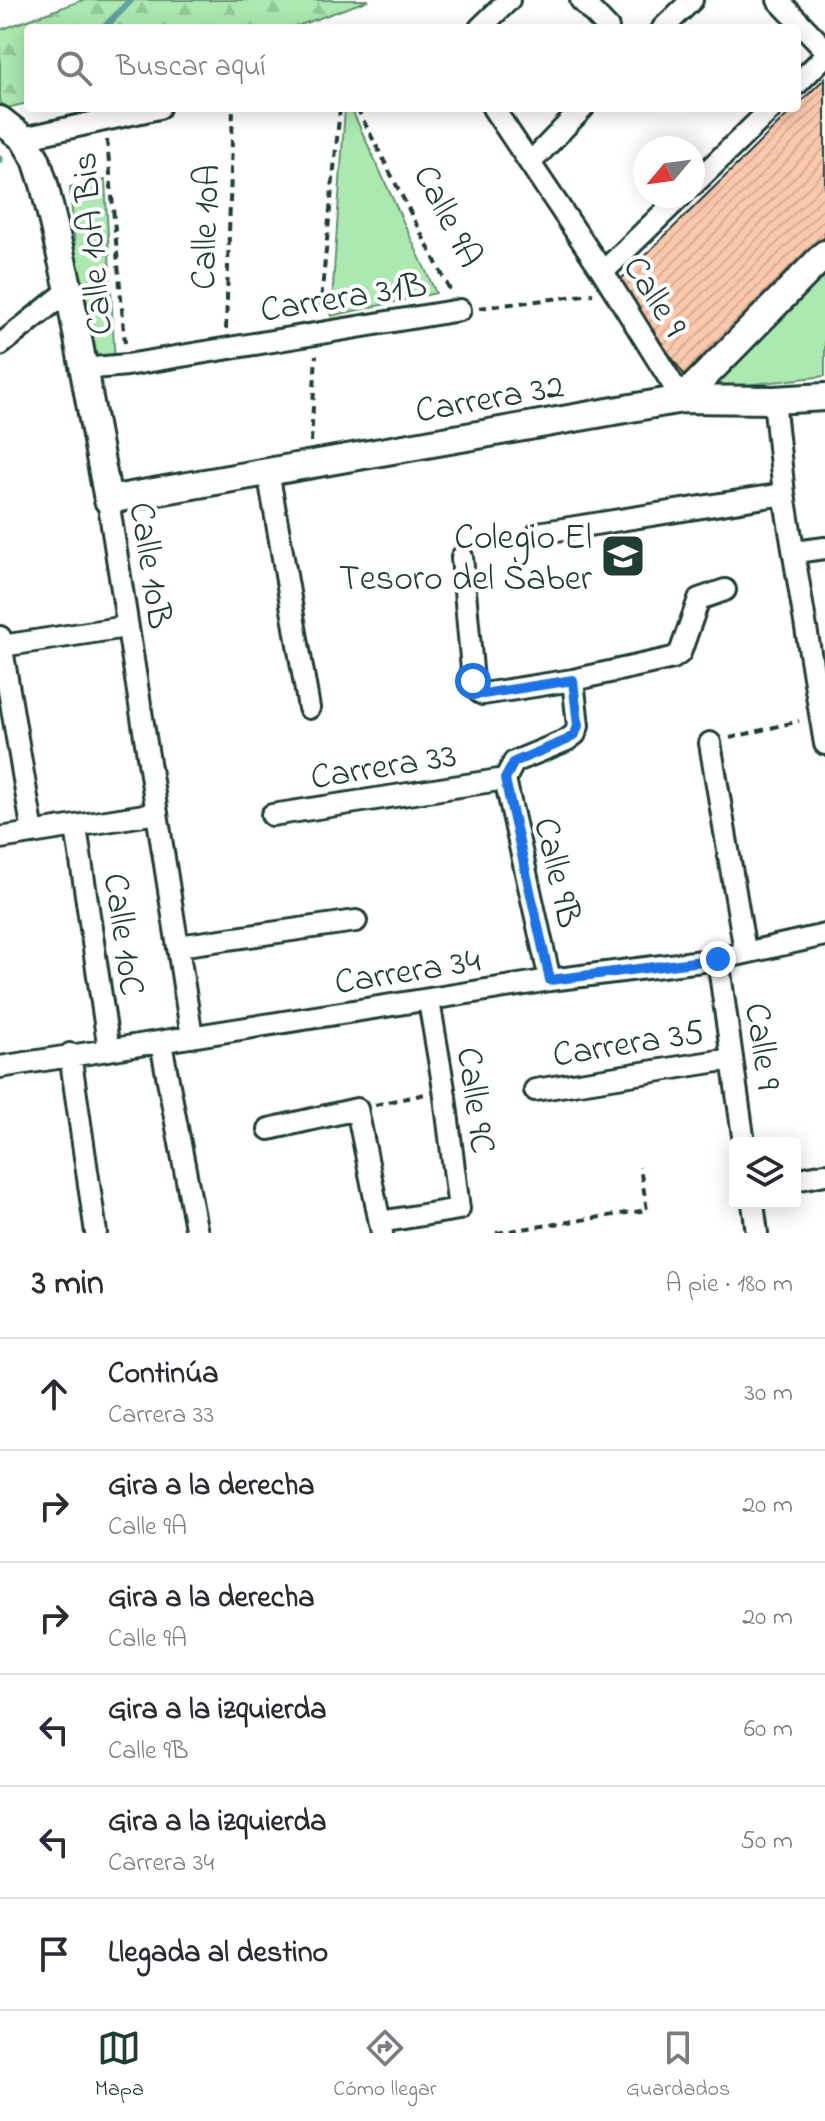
<!DOCTYPE html>
<html lang="es">
<head>
<meta charset="utf-8">
<style>
	:root { --surface:#fff; --page:#f2f2f3; --text:#2b2b33; --muted:#7c7c81; --line:#e1e1e2; --accent:#1f3d34 }
	body { margin:0; font-family:"Indie Flower",sans-serif; background:var(--page); color:var(--text) }
	.controls { position:absolute; right:24px; bottom:24px; display:grid; overflow:hidden; border-radius:8px; box-shadow:0 4px 20px #0003 }
	.controls button { width:72px; height:72px; display:grid; place-items:center; padding:0; border:0; border-bottom:2px solid var(--line); background:var(--surface); color:var(--text); font:40px sans-serif }
	.compass { position:absolute; left:633px; top:136px; width:72px; height:72px; border-radius:50%; background:var(--surface); box-shadow:0 4px 20px #0003; rotate:241deg }
	.stop { position:absolute; width:24px; height:24px; margin:-18px; border:6px solid #1a73e8; border-radius:50%; background:#fff }
	.stop.end { background:#1a73e8; border-color:#fff; box-shadow:0 2px 8px #0008 }
	.list { margin:0; padding:0; list-style:none }
	h2 { display:flex; justify-content:space-between; align-items:center; height:104px; margin:0; padding:0 32px; font-size:34px }
	h2 small { font-size:26px; font-weight:400; color:var(--muted) }
	.list li { display:grid; grid-template-columns:52px 1fr auto; gap:24px; align-items:center; box-sizing:border-box; height:112px; padding:0 32px; border-top:2px solid var(--line) }
	.list b { display:block; font-size:30px; white-space:nowrap }
	.list p { margin:0; font-size:26px; white-space:nowrap; color:var(--muted) }
	.list em { font-size:26px; font-style:normal; color:var(--muted) }
	.icon { flex:none; width:44px; height:44px; fill:none; stroke:currentColor; stroke-width:2; stroke-linecap:round; stroke-linejoin:round }
	.map { position:relative; flex:none; width:825px; height:1233px; overflow:hidden }
	.search { position:absolute; background:var(--surface); box-shadow:0 4px 20px #0003; left:24px; right:24px; top:24px; height:88px; display:flex; align-items:center; gap:20px; box-sizing:border-box; padding:0 28px; border-radius:8px; color:var(--muted); font-size:30px }
	.sheet { height:776px; background:var(--surface) }
	nav { display:flex; justify-content:space-around; align-items:center; box-sizing:border-box; height:112px; border-top:2px solid var(--line); background:var(--surface); font-size:22px; color:var(--muted) }
	nav a { display:grid; justify-items:center; gap:4px }
	nav .on { color:var(--accent) }
	.map>svg:first-child { display:block }
</style>
</head>
<body>
<div class="map">
<svg width="825" height="1233" viewBox="0 0 825 1233">
	<defs>
		<pattern id="forest-firs" width="22" height="20" patternUnits="userSpaceOnUse" patternTransform="scale(2)"><rect width="22" height="20" fill="#abe9b0"/><path d="M5 1l3.5 6h-7zM16 11l3.5 6h-7z" fill="#93c998"/></pattern>
		<pattern id="building-hatch" width="6" height="6" patternUnits="userSpaceOnUse" patternTransform="scale(2)"><rect width="6" height="6" fill="#fcc8ac"/><path d="M-1 1l2-2M0 6l6-6M5 7l2-2" fill="none" stroke="#d8ad95"/></pattern>
	</defs>
	<rect width="100%" height="100%" fill="#fff"/>
	<filter id="ink" filterUnits="userSpaceOnUse"><feTurbulence type="fractalNoise" baseFrequency=".0125" numOctaves="2"/><feDisplacementMap in="SourceGraphic" scale="16" xChannelSelector="R" yChannelSelector="G"/><feConvolveMatrix kernelMatrix="1 2 1 2 8 2 1 2 1" color-interpolation-filters="sRGB"/></filter>
	<g filter="url(#ink)">
		<!-- green -->
		<path fill="#abe9b0" stroke="#659372" stroke-width="2" d="M345,108H351L436,293L331,316Z
			M105,180L115,364L85,366L70,188Z
			M825,273V376L710,389Z"/>
		<!-- forest -->
		<path fill="url(#forest-firs)" stroke="#659372" stroke-width="2" d="M83,0H369L292,28H28V103L7,108L0,102V30Z"/>
		<g fill="none" stroke-linecap="round" stroke-linejoin="round">
			<!-- stream -->
			<path stroke="#629fa0" stroke-width="7" d="M104,28L131,0
				M0,160V159"/>
		</g>
		<!-- building -->
		<path fill="url(#building-hatch)" stroke="#1f3d34" stroke-width="2" d="M825,78V237L685,376L618,282Z"/>
		<g fill="none" stroke-linecap="round" stroke-linejoin="round">
			<!-- minor casing -->
			<g stroke="#1f3d34" stroke-width="26">
				<path id="minor" d="M581,0L608,28
					M778,0L825,49
					M480,28L509,0
					M663,28L692,0
					M797,84L825,56
					M493,108L603,272L682,399
					M23,138L159,108
					M530,163L583,108
					M693,185L772,108
					M603,272L681,196
					M0,345L69,290
					M82,369L127,365L460,310
					M774,400L784,494L825,744
					M268,471L309,708
					M108,500L192,1037
					M538,533L784,494
					M795,552L825,548
					M462,557L473,681L479,692L483,694L573,680L673,658L680,653L699,599L725,590
					M0,637L33,833
					M2,646L126,627
					M710,743L745,951
					M505,779L550,980
					M505,779L514,762L567,740L575,734L578,726L573,680
					M272,815L505,779
					M76,827L109,1050
					M0,838L157,813
					M178,946L356,921
					M718,959L744,1143
					M161,1043L197,1233
					M70,1054L96,1233
					M0,1067L550,980L718,959L825,935
					M535,1090L731,1059
					M269,1129L357,1109L382,1233
					M795,1180L825,1174
					M753,1203L757,1233
					M380,1222L459,1209L444,1089L429,1001"/>
			</g>
			<!-- tertiary casing -->
			<g stroke="#1f3d34" stroke-width="32">
				<path id="tertiary" d="M0,120L23,138L36,159L44,184L69,290L108,500L682,399L774,400L825,397
					M682,399L825,254"/>
			</g>
			<!-- path -->
			<path stroke="#1f3d34" stroke-width="4" stroke-dasharray="8 6" stroke-linecap="butt" d="M357,108L450,290
				M107,140L125,343
				M479,308L593,294
				M320,311L340,108
				M226,329L233,108
				M311,442L316,355
				M730,738L799,721
				M375,1105L425,1094
				M496,1233L647,1210L640,1167"/>
			<!-- minor -->
			<use href="#minor" stroke="#fff" stroke-width="20"/>
			<!-- tertiary -->
			<use href="#tertiary" stroke="#fff" stroke-width="26"/>
		</g>
	</g>
	<g fill="none" stroke-linecap="round" stroke-linejoin="round" filter="url(#ink)">
		<!-- route -->
		<path stroke="#1a73e8" stroke-width="10" d="M473,681L479,692L483,694L573,680L578,726L575,734L567,740L514,762L505,779L550,980L718,959"/>
	</g>
	<!-- icons -->
	<defs>
		<g id="school-square" transform="scale(2.3)"><rect x="-9" y="-9" width="18" height="18" rx="4" fill="#1f3d34" stroke="#fff"/><path d="M0-5L7-2L0 1L-7-2ZM-4 1L0 2.5L4 1V4Q0 6-4 4Z" fill="#fff"/></g>
	</defs>
	<g fill-rule="evenodd">
		<use href="#school-square" x="623" y="556"/>
	</g>
	<g text-anchor="middle" stroke-width="8" stroke-linejoin="round" paint-order="stroke">
		<!-- street labels -->
		<g font-size="36" fill="#1f3d34" stroke="#fff">
			<text transform="translate(450 215) rotate(63)" y="13">Calle 9A</text>
			<text transform="translate(203 227) rotate(-88)" y="13">Calle 10A</text>
			<text transform="translate(90 244) rotate(-95)" y="13">Calle 10A Bis</text>
			<text transform="translate(343 295) rotate(-9)" y="13">Carrera 31B</text>
			<text transform="translate(657 295) rotate(58)" y="13">Calle 9</text>
			<text transform="translate(489 396) rotate(-10)" y="13">Carrera 32</text>
			<text transform="translate(153 565) rotate(81)" y="13">Calle 10B</text>
			<text transform="translate(383 764) rotate(-9)" y="13">Carrera 33</text>
			<text transform="translate(560 872) rotate(77)" y="13">Calle 9B</text>
			<text transform="translate(126 934) rotate(82)" y="13">Calle 10C</text>
			<text transform="translate(407 969) rotate(-9)" y="13">Carrera 34</text>
			<text transform="translate(628 1041) rotate(-9)" y="13">Carrera 35</text>
			<text transform="translate(765 1046) rotate(82)" y="13">Calle 9</text>
			<text transform="translate(478 1100) rotate(82)" y="13">Calle 9C</text>
		</g>
		<!-- poi labels -->
		<g font-size="36" fill="#1f3d34" stroke="#fff" text-anchor="end">
			<text x="592" y="548">Colegio El<tspan x="592" dy="41">Tesoro del Saber</tspan></text>
		</g>
	</g>
</svg>
<div class="controls">
<button><svg class="icon" aria-label="layers" viewBox="0 0 24 24"><path d="M12 4l9 5-9 5-9-5zM3 14l9 5 9-5"/></svg></button>
</div>
<svg class="compass" viewBox="-18 -18 36 36"><path d="M0-13l5 13h-10z" fill="#e53935"/><path d="M0 13l5-13h-10z" fill="#7c7c81"/></svg>
<div class="stop" style="left:473px;top:681px"></div>
<div class="stop end" style="left:718px;top:959px"></div>
<div class="search"><svg class="icon" aria-label="search" viewBox="0 0 24 24"><circle cx="10" cy="10" r="6"/><path d="M15 15l6 6"/></svg>Buscar aquí</div>
</div>
<section class="sheet">
<h2>3 min<small>A pie · 180 m</small></h2>
<ul class="list">
<li><svg class="icon" aria-label="ahead" viewBox="0 0 24 24"><path d="M12 20V5M6 11l6-6 6 6"/></svg><div><b>Continúa</b><p>Carrera 33</p></div><em>30 m</em></li>
<li><svg class="icon" aria-label="right" viewBox="0 0 24 24"><path d="M7 20v-9h11M14 6l5 5-5 5"/></svg><div><b>Gira a la derecha</b><p>Calle 9A</p></div><em>20 m</em></li>
<li><svg class="icon" aria-label="right" viewBox="0 0 24 24"><path d="M7 20v-9h11M14 6l5 5-5 5"/></svg><div><b>Gira a la derecha</b><p>Calle 9A</p></div><em>20 m</em></li>
<li><svg class="icon" aria-label="left" viewBox="0 0 24 24"><path d="M17 20v-9H6M10 6l-5 5 5 5"/></svg><div><b>Gira a la izquierda</b><p>Calle 9B</p></div><em>60 m</em></li>
<li><svg class="icon" aria-label="left" viewBox="0 0 24 24"><path d="M17 20v-9H6M10 6l-5 5 5 5"/></svg><div><b>Gira a la izquierda</b><p>Carrera 34</p></div><em>50 m</em></li>
<li><svg class="icon" aria-label="arrive" viewBox="0 0 24 24"><path d="M6 21V4h12l-3 4 3 4H6"/></svg><div><b>Llegada al destino</b></div></li>
</ul>
</section>
<nav>
<a class="on"><svg class="icon" aria-label="map" viewBox="0 0 24 24"><path d="M3 6l6-2 6 2 6-2v14l-6 2-6-2-6 2zM9 4v14M15 6v14"/></svg>Mapa</a>
<a><svg class="icon" aria-label="directions" viewBox="0 0 24 24"><path d="M12 3l9 9-9 9-9-9zM9 14v-3h6M13 9l2 2-2 2"/></svg>Cómo llegar</a>
<a><svg class="icon" aria-label="saved" viewBox="0 0 24 24"><path d="M7 4h10v16l-5-4-5 4z"/></svg>Guardados</a>
</nav>
</body>
</html>
